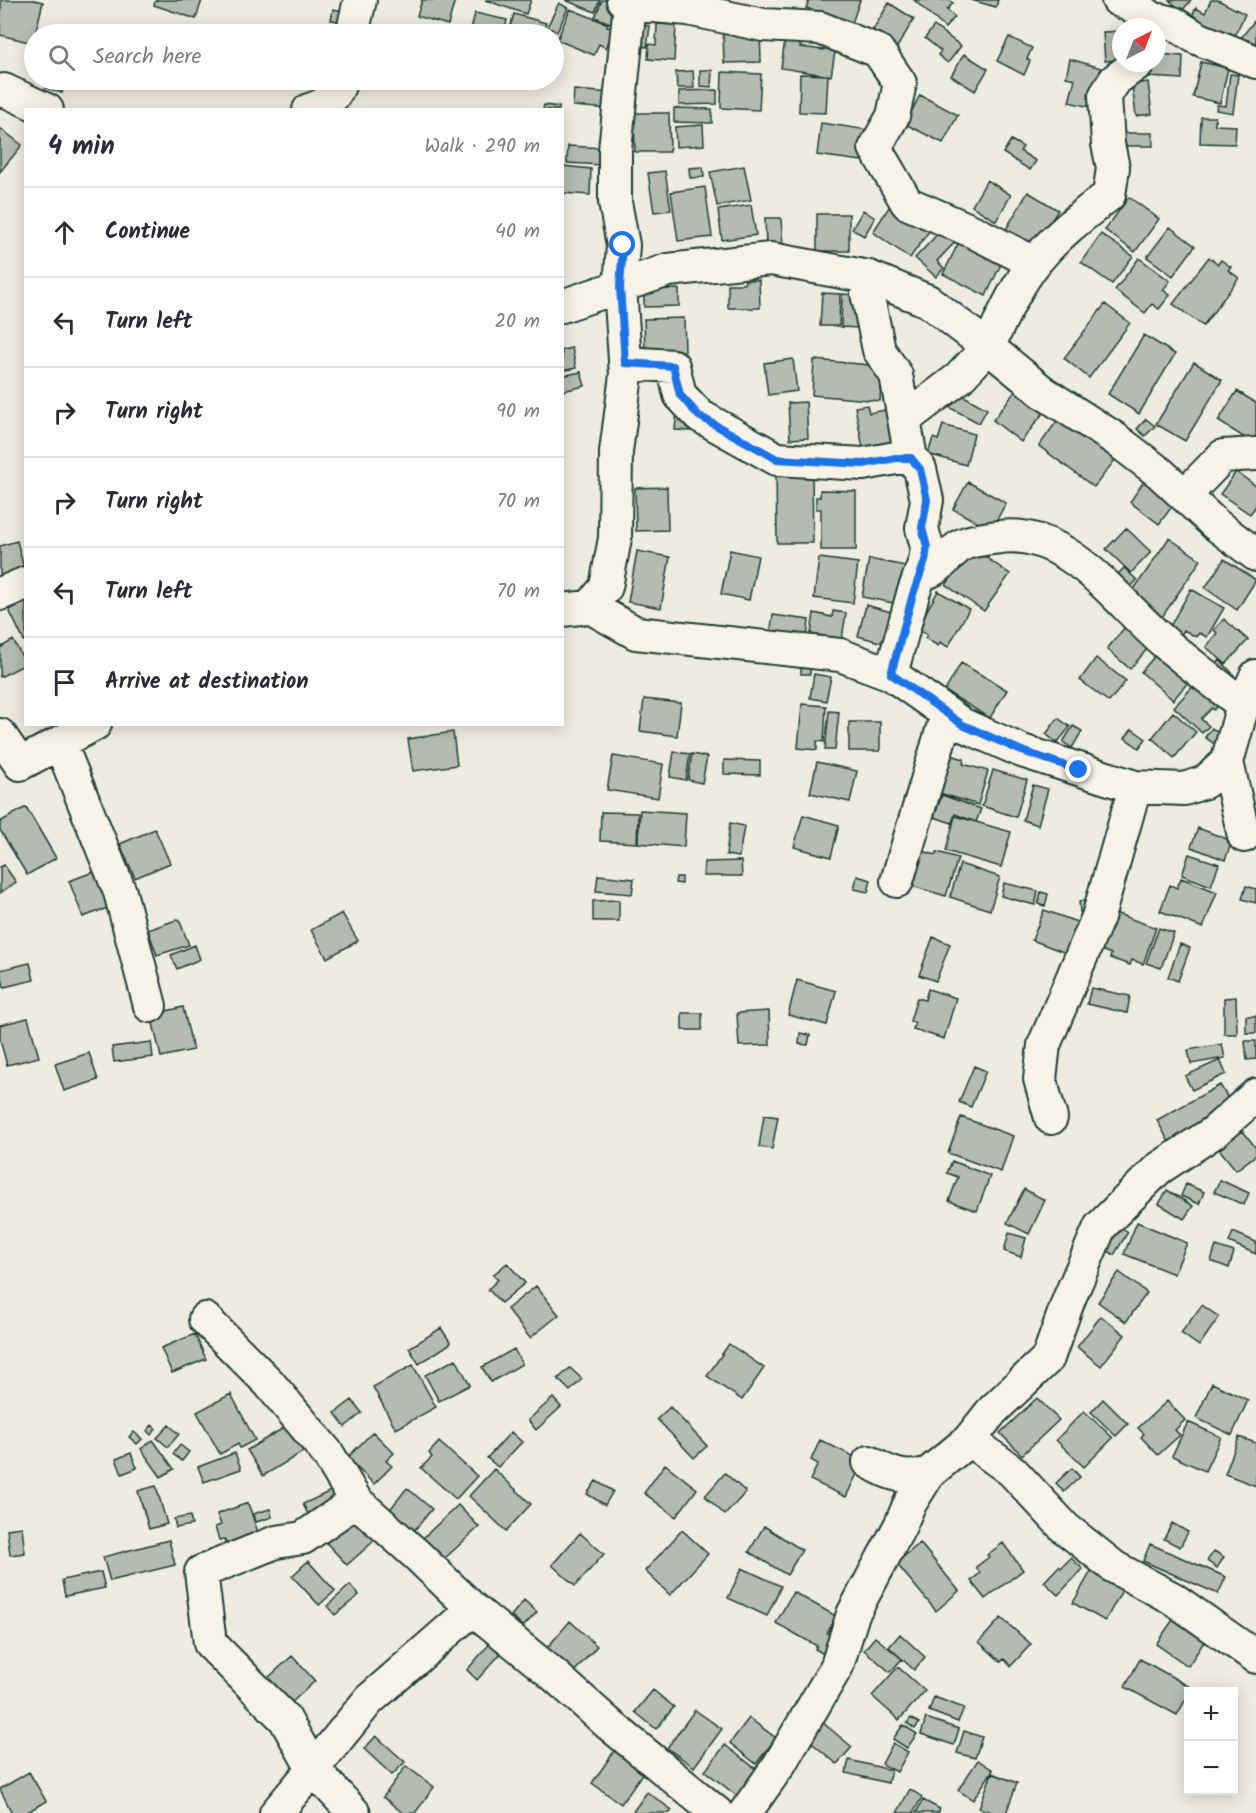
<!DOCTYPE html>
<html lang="en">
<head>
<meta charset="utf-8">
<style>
	:root { --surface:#fff; --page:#f2f2f3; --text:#2b2b33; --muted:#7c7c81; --line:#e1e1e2 }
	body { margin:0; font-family:Kalam,sans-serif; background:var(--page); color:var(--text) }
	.controls { position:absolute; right:18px; bottom:18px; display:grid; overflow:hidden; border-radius:0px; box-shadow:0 3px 15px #0003 }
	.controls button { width:54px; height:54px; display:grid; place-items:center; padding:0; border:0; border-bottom:2px solid var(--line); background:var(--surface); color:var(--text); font:30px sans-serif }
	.compass { position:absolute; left:1112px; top:18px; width:54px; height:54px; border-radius:50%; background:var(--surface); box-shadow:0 3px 15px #0003; rotate:42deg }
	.stop { position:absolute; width:18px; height:18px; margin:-14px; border:4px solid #1a73e8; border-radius:50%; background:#fff }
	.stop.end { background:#1a73e8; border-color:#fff; box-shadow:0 2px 6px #0008 }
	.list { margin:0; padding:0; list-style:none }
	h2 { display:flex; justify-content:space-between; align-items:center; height:78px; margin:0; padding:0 24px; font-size:26px }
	h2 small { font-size:20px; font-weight:400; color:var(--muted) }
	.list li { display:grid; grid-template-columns:39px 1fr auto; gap:18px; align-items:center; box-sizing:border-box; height:90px; padding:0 24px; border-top:2px solid var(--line) }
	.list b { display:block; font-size:22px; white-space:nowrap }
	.list em { font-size:20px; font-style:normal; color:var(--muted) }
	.icon { flex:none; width:33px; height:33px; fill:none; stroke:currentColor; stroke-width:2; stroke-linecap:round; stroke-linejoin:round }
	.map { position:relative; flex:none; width:1256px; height:1813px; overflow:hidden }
	.search { position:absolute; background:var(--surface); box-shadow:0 3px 15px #0003; left:24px; top:24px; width:540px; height:66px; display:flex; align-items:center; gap:15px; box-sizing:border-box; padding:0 21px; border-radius:33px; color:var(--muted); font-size:22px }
	.panel { position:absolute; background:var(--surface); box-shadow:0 3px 15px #0003; left:24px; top:108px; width:540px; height:618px; border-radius:0px }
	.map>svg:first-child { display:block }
</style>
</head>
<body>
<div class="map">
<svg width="1256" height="1813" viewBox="0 0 1256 1813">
	<rect width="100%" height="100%" fill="#eeece1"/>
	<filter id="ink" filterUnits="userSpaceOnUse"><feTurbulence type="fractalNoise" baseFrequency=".0167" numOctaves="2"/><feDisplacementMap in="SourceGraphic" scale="12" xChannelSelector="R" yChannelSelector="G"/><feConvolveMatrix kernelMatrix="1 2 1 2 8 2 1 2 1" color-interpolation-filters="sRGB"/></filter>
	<g filter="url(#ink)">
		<!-- building -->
		<path fill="#b5bbb0" stroke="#1f3d34" stroke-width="1.5" d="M1,0H34L43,2L33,43L0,35Z
			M156,0H202L196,19L154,5Z
			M422,0H455L448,25L417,16Z
			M485,0H531L526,14Z
			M565,0H600L595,12Z
			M602,0H609L626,7L618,26L595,17Z
			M809,0H860L852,23L824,12L821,20L808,15L810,9L806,8Z
			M914,0H949L953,3L947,10L955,17L945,28Z
			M971,0H998L996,7Z
			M1169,0H1191L1182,11Z
			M1211,0H1218L1245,14L1231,43L1188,24L1196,8L1205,13Z
			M559,3L568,8L557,32L547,27Z
			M889,3L914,19L896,49L871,33Z
			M333,9L342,11L340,21L331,20Z
			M570,9L608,24L607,26L614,29L606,48L599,44L594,55L557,40Z
			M475,13L507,20L504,34H470Z
			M514,14L546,23L543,33L549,34H508Z
			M1256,19V51L1240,39Z
			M657,24L676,25L674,61L648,59L649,44L656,45Z
			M641,25L650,26L647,47L639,46Z
			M934,26L961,46L948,63L938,55L941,51L925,38Z
			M760,31L761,62L724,63L723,33Z
			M1121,31V60L1105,61L1103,32Z
			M1009,37L1032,48L1027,59L1030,61L1024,75L997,61Z
			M785,39L801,41L800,47L824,50L825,45L836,46L831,76L781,68Z
			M1157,51L1158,54L1183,56L1182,79L1149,77L1150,63H1157Z
			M964,54L988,69L975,91L951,76Z
			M1070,59L1101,68L1090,107L1069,102L1075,79L1066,77Z
			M1201,62L1228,68L1220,103L1193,97Z
			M700,70H712L711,87L700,86Z
			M693,71L694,88H677L676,72Z
			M722,72L761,74L759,110L721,108Z
			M800,74L828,75L826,113L799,112Z
			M1230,74L1238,75L1233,113L1216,110L1217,105L1226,106Z
			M48,80H66L62,93L46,88Z
			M246,80H276V82L246,81Z
			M291,80H321L320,89L291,87Z
			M1148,82L1152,114L1136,116L1132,84Z
			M574,90L611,93L610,109L573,106Z
			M717,90V104L679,105V91Z
			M920,95L958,115L943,143L905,124Z
			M544,105L559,107V110H543Z
			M674,108L712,109V123L674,122Z
			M634,113H669L670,152H635Z
			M1201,117H1215V125L1236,126L1235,144L1200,143Z
			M821,123L869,130L864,144L861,161L817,155Z
			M703,125L704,145L676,147L675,127Z
			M0,128L22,145L0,172Z
			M1122,133H1152L1153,146H1122Z
			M1011,140L1023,147L1020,151L1036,161L1030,170L1003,153Z
			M568,146L602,148V165L567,163Z
			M563,166L591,169L590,195L562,193Z
			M744,166L751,200L717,206L710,172Z
			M703,167L704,177L690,178L689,168Z
			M665,171L671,210L654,212L648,173Z
			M987,180L1011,195L996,221L972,206Z
			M705,187L712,237L678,241L671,192Z
			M1028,192L1058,210L1034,249L1005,231Z
			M1129,197L1159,219L1135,252L1105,230Z
			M891,204L929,231L910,258L873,232Z
			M751,205L756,235L722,240L718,210Z
			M863,210L875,218L864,236L852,229Z
			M817,214H849V251H817Z
			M765,218H781L783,246L766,247Z
			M947,224L960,237L937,261L944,268L936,277L915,258Z
			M1170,227L1195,246L1173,276L1147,257Z
			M1101,234L1133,256L1112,284L1081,262Z
			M959,242L1001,264L986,296L943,274Z
			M1209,257L1218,264L1221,260L1231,267L1228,270L1239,278L1203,326L1173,304Z
			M1139,258L1170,281L1163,290L1170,295L1159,309L1152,304L1145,313L1115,290Z
			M745,280H759L760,308H728V284H744Z
			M679,289V306L644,307V290Z
			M822,293L840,294L839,326H820Z
			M842,294L859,295L858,328L841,327Z
			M1105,304L1130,323L1089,378L1064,358Z
			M684,318L685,351L645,352L644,319Z
			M1144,335L1175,354L1139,414L1108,394Z
			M572,348L576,368L562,371V350Z
			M793,359L797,391L768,395L764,363Z
			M814,360L882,366L880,401L812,395Z
			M1194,362L1222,380L1185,441L1156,424Z
			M581,372L585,386L562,391V376Z
			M953,390L987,409L979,423L945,405Z
			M1016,390L1044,412L1021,442L993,420Z
			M1237,391L1256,403V439L1253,443L1218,421Z
			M806,402L808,438L790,439L788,403Z
			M867,405L869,413L896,408L905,451L864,453L855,407Z
			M677,410L693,412L691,431L675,430Z
			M1059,418L1115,460L1094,487L1039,446Z
			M1146,419L1155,426L1145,436L1137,429Z
			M943,425L974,434L966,465L928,454L933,438L938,440Z
			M1236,472L1256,486V506L1250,514L1220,494Z
			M776,474H812L813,543H777Z
			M1144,481L1174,504L1159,524L1130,502Z
			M968,482L1006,503L991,530L953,509Z
			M667,487L668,530L636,531L635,488Z
			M820,490L856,491V550H821V509H816V497H820Z
			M1126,528L1151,552L1131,573L1106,549Z
			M1169,538L1201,560L1162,617L1130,595Z
			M17,541L25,572L0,578V546Z
			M972,548L1010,574L984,611L946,585Z
			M730,550L758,556L749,600L721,594Z
			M637,551L670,557L661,608L628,602Z
			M819,558L858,563L853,603L814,598Z
			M869,559L906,566L899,604L862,597Z
			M1224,559L1256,580L1237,610L1205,588Z
			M1124,568L1137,580L1128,590L1115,577Z
			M1191,589L1224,608L1207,637L1199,633L1196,637L1184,630L1181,635L1169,628Z
			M938,591L969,609L948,647L940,642L938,646L925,638L927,635L917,628Z
			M26,597V640L24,641L9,610L20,605L18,601Z
			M866,605L902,615L894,646L858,636Z
			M833,611L846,613L842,639L811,634L814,613L832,617Z
			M773,615L809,620L807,638L770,634Z
			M1224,619L1248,640L1226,664L1206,647L1217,633L1214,630Z
			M1130,621L1154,641L1130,669L1107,649Z
			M13,640L26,664L0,677V648Z
			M1159,651L1191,679L1173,700L1141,672Z
			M1096,658L1126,681L1109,702L1080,680Z
			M801,659H811L810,674H801Z
			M1220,660L1234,675L1229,680L1214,666Z
			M961,663L1007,690L990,718L945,691Z
			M814,674L831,677L826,701L810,698Z
			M1199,680L1222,701L1214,710L1212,708L1201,719L1209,726L1202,733L1174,707Z
			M644,699L681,703L677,736L640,731Z
			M802,704L826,706L824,742L817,741V750L798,748Z
			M829,711L839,712L835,750H825Z
			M1173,712L1196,732L1174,758L1152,738Z
			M1058,718L1070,727L1057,743L1046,734Z
			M849,722H880V751H849Z
			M1073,726L1082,731L1072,748L1063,742Z
			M1212,728L1223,737L1217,746L1205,737Z
			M1132,729L1146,739L1139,748L1125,738Z
			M453,732L457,765L413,771L408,739Z
			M674,752L690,754L686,780L670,777Z
			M945,753L964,759L963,764L988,771L978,805L933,791Z
			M692,754L707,757L702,783L688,780Z
			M613,756L663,764L658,798L607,790Z
			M724,760L760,761V775L724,774Z
			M817,762L857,771L850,802L810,793Z
			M993,770L1027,780L1016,817L982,806Z
			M1033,785L1048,789L1038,825L1023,820Z
			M942,795L981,809L976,822L955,814L952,823L934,817Z
			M26,807L56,858L27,875L0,830V822Z
			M640,810L686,813L684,847L638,843Z
			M601,812L638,813L637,843L600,841Z
			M803,815L839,825L831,857L794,847Z
			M955,816L1011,832L1001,867L946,851Z
			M730,823L744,826L739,857L726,855Z
			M1198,828L1232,841L1225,860L1191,847Z
			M155,829L170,863L135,878L120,844Z
			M919,850L936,855L937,852L958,858L946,896L908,885Z
			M1189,854L1219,864L1211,886L1182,875Z
			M741,861L742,876H703L704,862Z
			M960,864L1000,877L990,910L950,897Z
			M4,865L16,882L0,893V867Z
			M96,871L110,907L83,917L69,881Z
			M598,875L634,879L632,894L596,891Z
			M857,876L871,880L868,892L854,889Z
			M676,877H682V884L675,883Z
			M1181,878L1217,892L1203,928L1160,911L1170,885L1177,888Z
			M1004,883L1038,891L1035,905L1001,896Z
			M1246,886L1256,889V903L1242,899Z
			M1041,892L1048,894L1045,906L1038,904Z
			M619,900V921H593V901Z
			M1079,901H1091L1092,911L1080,912Z
			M1044,910L1085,925L1074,956L1032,940Z
			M342,913L358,941L327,958L311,930Z
			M1115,913L1156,928L1143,964L1132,960L1130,965L1110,958L1111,954L1101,950Z
			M179,919L189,945L157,955L148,930Z
			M1159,928L1174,933L1161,968L1146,963Z
			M933,937L950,944L936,981L919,975Z
			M1180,944L1190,948L1178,981L1168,977Z
			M195,945L200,959L177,969L171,955Z
			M30,963L34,980L4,987L0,970Z
			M797,980L836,991L827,1025L788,1015Z
			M1091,988L1130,996L1127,1013L1087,1004Z
			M928,989L956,998L944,1039L913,1029L915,1023L910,1021L917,998L925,1000Z
			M1236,997L1237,1034H1224V998Z
			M183,1007L193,1050L161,1057L151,1015Z
			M769,1011L770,1045L739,1046L737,1013Z
			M682,1013H702V1030H682Z
			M1246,1016H1256V1033H1246Z
			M28,1018L39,1057L7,1065L0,1040V1025Z
			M800,1033L810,1035L808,1045L799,1044Z
			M1245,1041H1256V1059L1247,1060Z
			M151,1042L153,1057L114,1062L112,1047Z
			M1222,1044L1225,1058L1191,1064L1188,1050Z
			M89,1053L98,1080L64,1091L55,1064Z
			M1220,1060L1226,1074L1192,1090L1185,1076Z
			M974,1066L986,1071L971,1107L959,1102Z
			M1220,1085L1234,1108L1170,1144L1157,1120Z
			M764,1115L778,1117L772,1149L759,1147Z
			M961,1117L1013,1136L1001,1172L948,1153Z
			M1243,1131L1256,1148V1155L1236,1170L1219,1149Z
			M952,1161L990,1176L977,1211L949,1201L958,1177L947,1173Z
			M1220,1180L1249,1193L1244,1205L1214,1192Z
			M1186,1184L1204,1192L1199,1204L1181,1196Z
			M1024,1189L1045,1200L1029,1234L1007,1223Z
			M1167,1190L1193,1206L1184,1219L1159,1204Z
			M1137,1222L1187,1243L1174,1274L1124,1254Z
			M1116,1224L1128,1232L1114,1255L1102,1247Z
			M1233,1232L1256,1242V1254L1229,1242Z
			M1009,1233L1026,1238L1021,1257L1004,1251Z
			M1216,1246L1234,1252L1229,1268L1211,1261Z
			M507,1263L525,1283L501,1303L488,1289L498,1280L493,1275Z
			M1119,1272L1147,1293L1126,1322L1098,1302Z
			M536,1286L559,1315L530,1338L507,1309Z
			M1202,1305L1219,1317L1199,1346L1181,1333Z
			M1101,1316L1125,1335L1101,1366L1077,1347Z
			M441,1328L451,1343L419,1364L409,1348Z
			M195,1334L206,1359L172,1373L161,1348Z
			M729,1344L764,1368L742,1400L707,1376Z
			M514,1349L522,1364L491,1382L482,1367Z
			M456,1359L470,1385L439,1401L425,1375Z
			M413,1365L436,1407L396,1429L373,1387Z
			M570,1368L582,1379L570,1391L558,1379Z
			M1212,1383L1248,1400L1232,1435L1196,1418Z
			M231,1394L255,1440L240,1448L238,1444L220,1454L197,1412Z
			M553,1398L561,1407L536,1430L528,1420Z
			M1037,1398L1059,1420L1022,1455L1000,1433Z
			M1103,1399L1128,1424L1116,1436L1091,1412Z
			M352,1400L362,1413L345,1427L335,1413Z
			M1167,1401L1185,1420L1175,1430L1180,1435L1158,1455L1141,1437L1144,1434L1138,1428Z
			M670,1407L707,1446L694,1458L657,1419Z
			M1084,1411L1113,1438L1084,1467L1056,1440Z
			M295,1421L311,1447L263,1476L247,1450Z
			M1188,1422L1221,1437L1205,1471L1172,1456Z
			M152,1425L156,1429L151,1435L147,1431Z
			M169,1425L179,1434L168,1447L157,1438Z
			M134,1432L142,1439L137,1444L129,1437Z
			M373,1432L394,1453L386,1461L392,1466L374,1484L347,1458Z
			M511,1432L522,1442L498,1467L487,1458Z
			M1239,1437L1256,1443V1486L1225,1474Z
			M153,1440L174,1469L161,1477L141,1449Z
			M820,1440L863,1461L846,1497L810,1480L818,1464L811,1460Z
			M439,1442L477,1476L456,1499L421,1468L432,1457L429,1453Z
			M180,1445L189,1452L182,1461L173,1454Z
			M131,1453L137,1468L122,1474L116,1459Z
			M235,1453L241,1469L204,1482L198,1467Z
			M665,1464L697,1489L676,1517L644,1493Z
			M1072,1468L1080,1477L1064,1492L1056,1483Z
			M494,1469L531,1504L506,1531L469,1496Z
			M725,1473L746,1492L725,1515L705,1496Z
			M596,1481L613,1491L605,1505L587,1494Z
			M156,1486L167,1524L149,1529L138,1491Z
			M407,1488L432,1509L413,1532L388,1512Z
			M335,1489L344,1506L312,1522L303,1504Z
			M248,1503L262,1544L230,1554L225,1539L219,1540L215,1527L221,1525L217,1514Z
			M458,1505L479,1527L443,1560L423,1538Z
			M270,1509L272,1517L256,1522L253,1514Z
			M350,1510L376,1539L347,1565L321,1537Z
			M190,1516L192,1525L176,1528L174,1519Z
			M1172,1523L1188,1532L1180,1547L1164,1539Z
			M764,1526L802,1550L787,1575L749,1552Z
			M22,1527L25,1553L10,1555L7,1529Z
			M682,1530L708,1554L670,1595L645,1571Z
			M580,1533L604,1554L575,1586L552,1565Z
			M169,1540L175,1565L110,1581L103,1557Z
			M920,1543L959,1591L936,1611L896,1563Z
			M1003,1543L1023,1570L985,1599L971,1581L980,1573L976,1567L989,1557L987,1555Z
			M1150,1544L1226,1577L1218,1594L1143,1561Z
			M1214,1551L1224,1557L1217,1568L1207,1561Z
			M1071,1558L1083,1569L1058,1595L1044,1582L1059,1566L1061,1568Z
			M308,1561L335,1591L319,1605L292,1576Z
			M1094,1566L1125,1585L1105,1621L1073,1603Z
			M742,1568L781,1586L767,1616L728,1598Z
			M101,1572L105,1588L65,1596L62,1580Z
			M350,1585L359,1595L335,1615L327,1606Z
			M793,1592L836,1616L827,1633L836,1638L827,1656L815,1649L817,1646L776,1623Z
			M524,1600L537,1612L523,1627L511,1616Z
			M1177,1614L1208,1636L1188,1666L1156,1644Z
			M1001,1618L1031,1644L1011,1666L1004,1659L1001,1662L979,1642Z
			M570,1621L597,1646L574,1672L547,1648Z
			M900,1634L925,1657L914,1670L889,1647Z
			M875,1637L902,1659L890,1672L864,1650Z
			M493,1640L504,1650L477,1680L467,1670Z
			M292,1656L315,1681L290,1704L267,1679Z
			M1140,1659L1192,1688L1177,1715L1125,1687Z
			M898,1667L925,1691L899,1720L872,1696Z
			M653,1690L674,1707L656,1729L635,1712Z
			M934,1697L964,1708L958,1722L929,1711Z
			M695,1710L722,1729L694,1767L667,1748Z
			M749,1718L776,1738L756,1764L730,1743Z
			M911,1718L919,1723L915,1729L907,1723Z
			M926,1718L959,1729L954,1745L921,1734Z
			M822,1722L852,1747L837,1764L807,1739Z
			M903,1725L917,1734L907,1748L893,1739Z
			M964,1731L982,1737L975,1758L957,1753Z
			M376,1736L405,1762L392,1775L364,1749Z
			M893,1743L908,1752L897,1772L882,1764Z
			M725,1745L761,1773L741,1799L705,1771Z
			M617,1747L646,1768L621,1804L592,1783Z
			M849,1760L891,1770L888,1783L846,1773Z
			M978,1760L993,1770L973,1800L958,1790Z
			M406,1766L434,1787L415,1813H403L383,1797Z
			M29,1772L46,1801L26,1813H12L0,1789Z
			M992,1773L1017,1783L1006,1813H994L979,1808Z
			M910,1789L922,1797L913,1813H897Z
			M647,1792L672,1810L670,1813H632Z
			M923,1800L940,1809L938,1813H916Z"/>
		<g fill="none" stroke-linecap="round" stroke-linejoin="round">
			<!-- minor casing -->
			<g stroke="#1f3d34" stroke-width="36">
				<path id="minor" d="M1118,0L1142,11L1152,18L1173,23L1197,38L1256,62
					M630,4L688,9L763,25L820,28L878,51L900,83L893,116L875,148L907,203L974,232L1034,263
					M352,34L360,0
					M0,91L4,90L47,110
					M309,110C327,104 336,98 341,80
					M869,277L928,301L988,347C1002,318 1016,286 1036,261C1057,235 1083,215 1109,195L1113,168L1108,144L1105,96L1115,80L1138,63
					M562,306L668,270L771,259L869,277L867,293L879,350L896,375L911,458L920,469L927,500L922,528L927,547L925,561L913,594L891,674
					M625,363L673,366L680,395L700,416L777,459L863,464L896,458H911
					M905,419L959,378L988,347L1044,393L1114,438L1160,473L1215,524L1256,555
					M1185,495L1223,456L1256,454
					M920,575C943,568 943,559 960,546C967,541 991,538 1000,537C1068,528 1118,603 1164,642C1189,664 1217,684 1243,705
					M0,594L26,583
					M590,607L606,587L615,538L616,452L626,375L620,287L623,245L615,202V150L630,4L623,0
					M562,610L590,607L636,633L840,655L891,674L963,725L1022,751L1135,787L1184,789L1205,782L1227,762
					M0,735L20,764L95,724
					M60,743L120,892L150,1006
					M1244,836L1227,762L1243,705L1256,676
					M897,881L947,714
					M1256,1095L1214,1132L1158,1169L1100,1227L1069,1299L1048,1358L992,1411L969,1440L1012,1471L1065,1528L1114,1567L1172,1598L1256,1657
					M1051,1118L1040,1079L1044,1045L1098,917L1135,787
					M205,1319L269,1383L328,1454L356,1501L418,1556L473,1609L554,1675L610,1725L717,1813
					M869,1462C889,1474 907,1481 929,1473
					M276,1813L313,1769L285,1719L210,1643L201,1572L276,1542L303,1538L356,1501
					M354,1813L313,1769L369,1700L473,1609
					M745,1813L779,1765L837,1666L853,1614L900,1526L909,1505L929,1473L969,1440"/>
			</g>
			<!-- minor -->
			<use href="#minor" stroke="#f7f3e8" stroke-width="32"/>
		</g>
	</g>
	<g fill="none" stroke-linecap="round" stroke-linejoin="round" filter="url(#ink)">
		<!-- route -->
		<path stroke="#1a73e8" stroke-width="8" d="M623,245L620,287L625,363L673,366L680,395L699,416L777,459L863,464L896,458H911L920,469L927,500L922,528L927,547L925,561L913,594L891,674L963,725L1022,751L1079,770"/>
	</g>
</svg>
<div class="controls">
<button>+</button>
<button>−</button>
</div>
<svg class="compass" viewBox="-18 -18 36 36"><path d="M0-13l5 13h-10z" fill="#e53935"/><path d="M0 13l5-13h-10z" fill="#7c7c81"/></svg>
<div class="stop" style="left:623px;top:245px"></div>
<div class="stop end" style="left:1079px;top:770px"></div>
<div class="search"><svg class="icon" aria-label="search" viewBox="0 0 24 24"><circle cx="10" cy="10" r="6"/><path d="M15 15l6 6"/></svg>Search here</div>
<section class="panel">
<h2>4 min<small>Walk · 290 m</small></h2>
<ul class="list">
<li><svg class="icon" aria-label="ahead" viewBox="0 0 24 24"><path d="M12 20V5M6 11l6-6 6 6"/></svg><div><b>Continue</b></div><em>40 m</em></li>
<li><svg class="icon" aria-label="left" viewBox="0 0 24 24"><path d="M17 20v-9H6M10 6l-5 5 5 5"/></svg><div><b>Turn left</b></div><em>20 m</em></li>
<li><svg class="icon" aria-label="right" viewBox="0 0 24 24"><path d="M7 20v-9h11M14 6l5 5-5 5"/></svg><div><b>Turn right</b></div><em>90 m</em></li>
<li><svg class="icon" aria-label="right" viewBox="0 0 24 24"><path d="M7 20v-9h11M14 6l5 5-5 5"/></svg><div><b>Turn right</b></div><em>70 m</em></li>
<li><svg class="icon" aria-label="left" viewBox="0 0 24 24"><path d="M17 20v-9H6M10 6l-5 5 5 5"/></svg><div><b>Turn left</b></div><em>70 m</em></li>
<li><svg class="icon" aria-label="arrive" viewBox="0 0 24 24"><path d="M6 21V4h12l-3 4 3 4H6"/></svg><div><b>Arrive at destination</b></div></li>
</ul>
</section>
</div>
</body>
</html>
